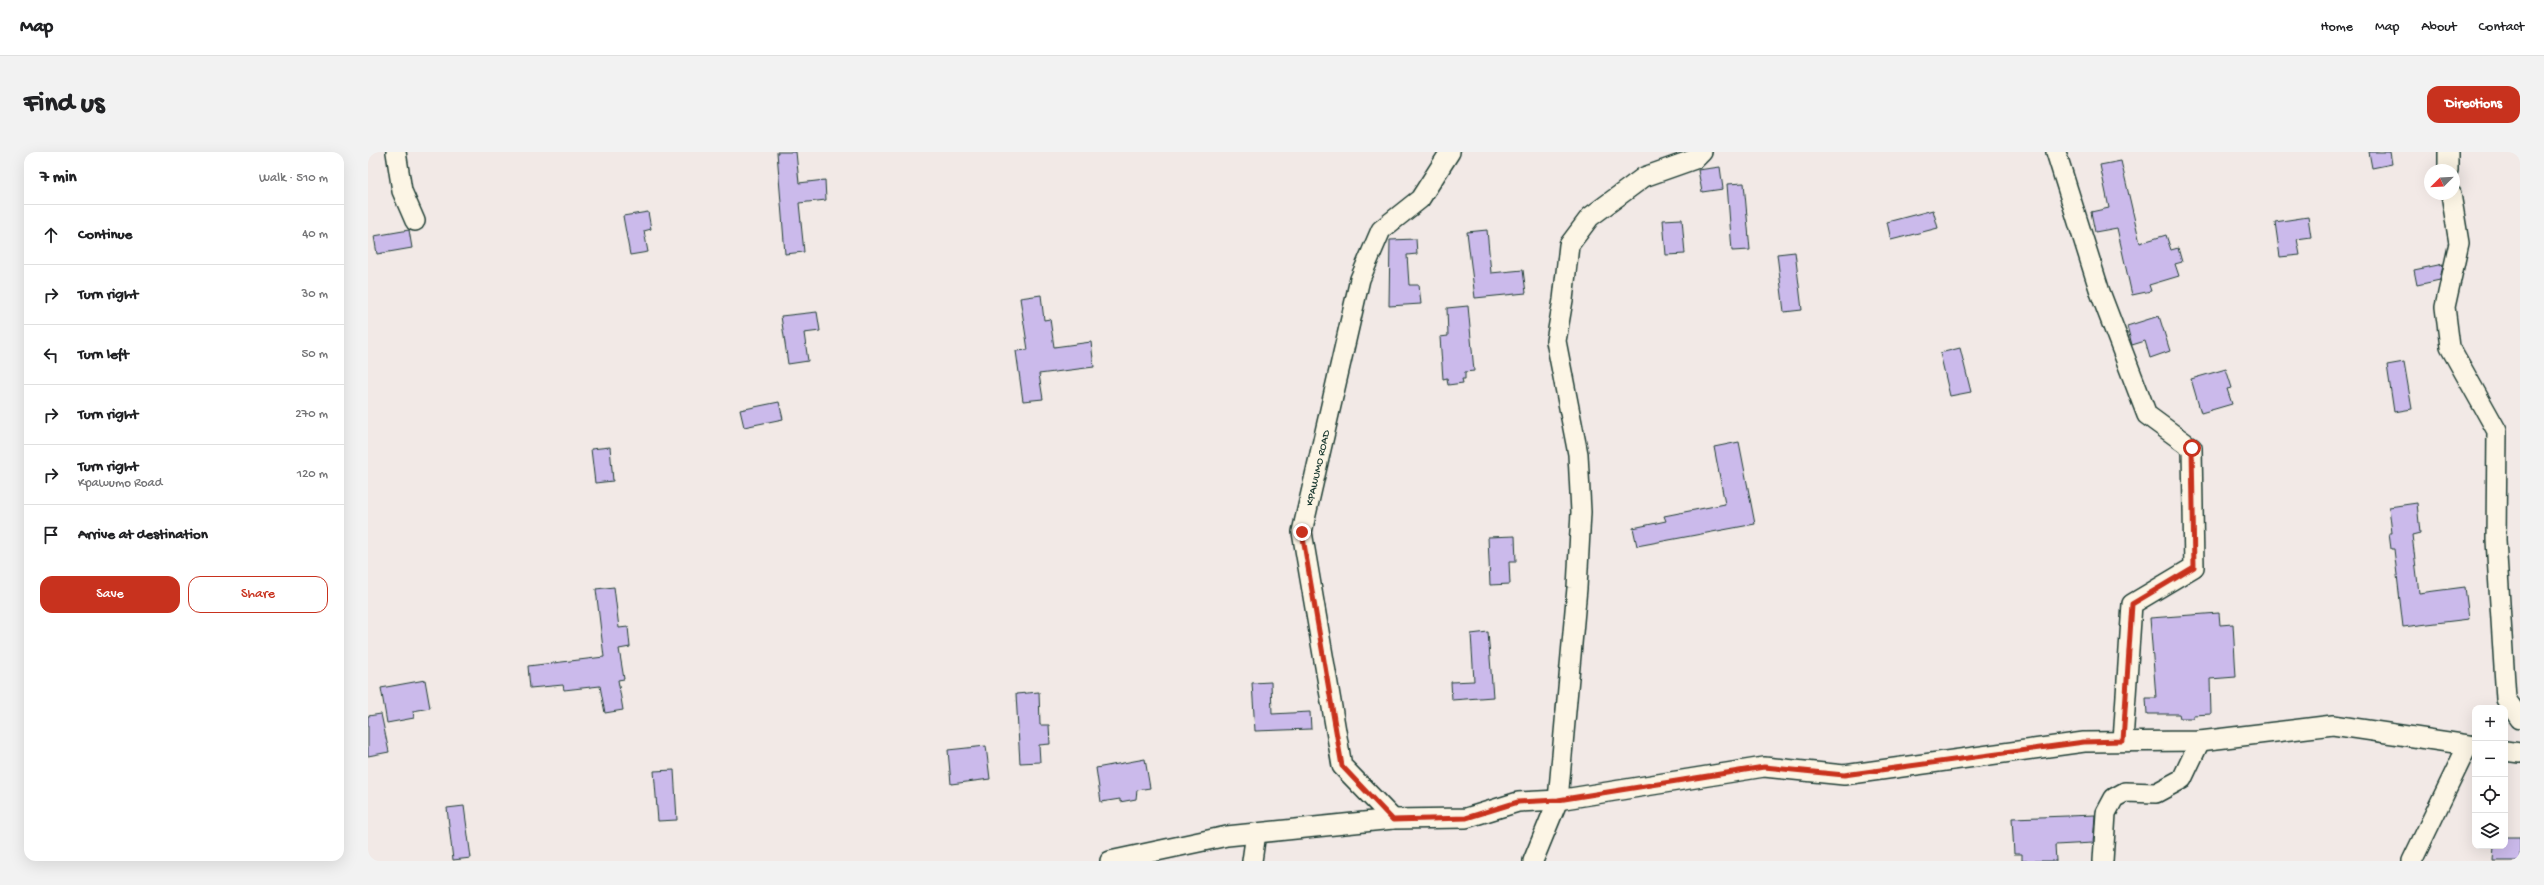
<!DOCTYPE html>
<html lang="en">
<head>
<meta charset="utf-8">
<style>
	:root { --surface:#fff; --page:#f2f2f2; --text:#202124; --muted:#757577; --line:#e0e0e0; --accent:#c8321e }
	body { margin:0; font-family:"Gochi Hand",sans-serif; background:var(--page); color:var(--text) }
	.controls { position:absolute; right:12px; bottom:12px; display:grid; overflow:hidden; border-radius:8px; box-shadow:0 4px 16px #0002 }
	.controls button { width:36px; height:36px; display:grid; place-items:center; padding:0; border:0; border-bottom:1px solid var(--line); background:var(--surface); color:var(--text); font:20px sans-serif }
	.compass { position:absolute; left:2056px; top:12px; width:36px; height:36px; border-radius:50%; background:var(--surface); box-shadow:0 4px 16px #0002; rotate:246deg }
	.stop { position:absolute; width:12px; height:12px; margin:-9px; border:3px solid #c8321e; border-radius:50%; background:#fff }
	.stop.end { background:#c8321e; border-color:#fff; box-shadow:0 1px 4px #0008 }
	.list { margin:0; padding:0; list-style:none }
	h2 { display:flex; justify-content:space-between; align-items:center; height:52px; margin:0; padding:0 16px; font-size:17px }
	h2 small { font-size:13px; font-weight:400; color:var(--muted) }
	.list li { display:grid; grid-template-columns:26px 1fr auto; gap:12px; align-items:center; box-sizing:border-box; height:60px; padding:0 16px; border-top:1px solid var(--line) }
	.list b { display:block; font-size:15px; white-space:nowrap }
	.list p { margin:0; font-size:13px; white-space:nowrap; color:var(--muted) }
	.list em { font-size:13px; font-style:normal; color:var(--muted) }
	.actions { display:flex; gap:8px; padding:12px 16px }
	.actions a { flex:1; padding:9px 0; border:1px solid var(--accent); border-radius:12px; text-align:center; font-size:14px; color:var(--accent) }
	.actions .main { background:var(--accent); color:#fff }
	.icon { flex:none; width:22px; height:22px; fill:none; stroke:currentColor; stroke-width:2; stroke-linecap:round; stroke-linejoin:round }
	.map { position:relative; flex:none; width:2152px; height:709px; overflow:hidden; border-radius:12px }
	header { display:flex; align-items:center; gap:24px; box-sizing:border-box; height:56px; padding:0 20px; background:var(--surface); border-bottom:1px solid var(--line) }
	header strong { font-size:19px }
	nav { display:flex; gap:22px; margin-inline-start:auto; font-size:14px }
	.intro { display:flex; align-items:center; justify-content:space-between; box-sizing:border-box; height:96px; padding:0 24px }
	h1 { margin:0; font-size:28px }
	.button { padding:10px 18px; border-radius:12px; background:var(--accent); color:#fff; font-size:14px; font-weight:700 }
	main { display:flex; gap:24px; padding:0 24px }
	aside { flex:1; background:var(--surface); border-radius:12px; box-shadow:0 4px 16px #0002 }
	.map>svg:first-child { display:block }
</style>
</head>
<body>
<header>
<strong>Map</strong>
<nav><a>Home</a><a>Map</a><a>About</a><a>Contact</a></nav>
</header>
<div class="intro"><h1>Find us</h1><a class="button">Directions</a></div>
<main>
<aside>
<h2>7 min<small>Walk · 510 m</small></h2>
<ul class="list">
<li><svg class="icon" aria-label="ahead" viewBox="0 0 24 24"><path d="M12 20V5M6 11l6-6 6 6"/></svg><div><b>Continue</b></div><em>40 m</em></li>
<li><svg class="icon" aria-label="right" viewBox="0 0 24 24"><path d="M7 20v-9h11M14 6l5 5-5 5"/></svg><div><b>Turn right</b></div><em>30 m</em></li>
<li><svg class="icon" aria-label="left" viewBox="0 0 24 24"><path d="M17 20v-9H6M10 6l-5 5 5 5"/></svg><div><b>Turn left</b></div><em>50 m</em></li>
<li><svg class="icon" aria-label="right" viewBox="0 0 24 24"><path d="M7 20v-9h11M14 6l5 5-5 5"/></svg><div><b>Turn right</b></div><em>270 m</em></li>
<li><svg class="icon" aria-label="right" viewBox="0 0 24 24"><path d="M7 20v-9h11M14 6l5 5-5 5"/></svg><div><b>Turn right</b><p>Kpawumo Road</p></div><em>120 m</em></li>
<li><svg class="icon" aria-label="arrive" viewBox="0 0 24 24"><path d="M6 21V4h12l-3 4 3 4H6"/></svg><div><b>Arrive at destination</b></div></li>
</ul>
<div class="actions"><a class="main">Save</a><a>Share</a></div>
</aside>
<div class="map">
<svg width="2152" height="709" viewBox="0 0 2152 709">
	<rect width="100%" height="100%" fill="#f2e9e6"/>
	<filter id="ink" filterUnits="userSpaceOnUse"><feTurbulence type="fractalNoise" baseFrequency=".025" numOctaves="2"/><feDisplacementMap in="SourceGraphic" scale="8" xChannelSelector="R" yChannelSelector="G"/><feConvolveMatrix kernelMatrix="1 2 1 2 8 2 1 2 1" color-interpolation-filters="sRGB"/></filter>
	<g filter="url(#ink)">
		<!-- building -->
		<path fill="#cbbaeb" stroke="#1f3d34" d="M409,0H428L431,31L457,28L458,48L431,51L436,100L417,102Z
			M2001,0H2022L2024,12L2004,16Z
			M1753,9L1772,91L1798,83L1803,98L1810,96L1814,110L1807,112L1811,124L1781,133L1783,139L1764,143L1749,76L1727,80L1723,60L1741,56L1732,13Z
			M1352,15L1355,37L1334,40L1330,18Z
			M1376,31L1382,98L1364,99L1359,32Z
			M1565,58L1570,76L1523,88L1519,70Z
			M280,60L283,77L276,79L280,100L262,103L255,64Z
			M1940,65L1943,85L1929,87L1932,103L1912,105L1907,70Z
			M1314,67L1317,102L1298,103L1295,68Z
			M41,78L44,96L9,102L6,84Z
			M1119,78L1123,121L1155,118L1158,141L1107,146L1099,80Z
			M1048,87L1049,102L1039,103L1041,133H1051L1053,152L1021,154L1022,88Z
			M1427,100L1434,158L1416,160L1409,102Z
			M2075,112L2072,128L2049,133L2046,118Z
			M673,143L676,168L682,167L686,195L723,190L726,215L671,222L675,247L655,249L648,199L660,198L652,146Z
			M1100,154L1106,219L1097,220V227H1094L1095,231L1080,233L1079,226L1075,227L1072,185L1080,184L1079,156Z
			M449,160L452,179L436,181L440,209L420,212L413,164Z
			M1791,164L1802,199L1782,206L1777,189L1764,193L1759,174Z
			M1592,196L1603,240L1582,244L1572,201Z
			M2036,210L2044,257L2026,260L2019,213Z
			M1858,217L1864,236L1859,237L1864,252L1833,261L1823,227Z
			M411,250L415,267L376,275L372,258Z
			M1371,290L1387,372L1269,394L1265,376L1298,369L1296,364L1357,352L1346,295Z
			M242,295L245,329L227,331L223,297Z
			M2049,351L2052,381L2044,383L2051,441L2097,435L2101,467L2035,475L2026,397H2023L2021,381H2024L2021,355Z
			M1147,384L1148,410H1141L1142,432L1122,433L1120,385Z
			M246,435L251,476L260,475L262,495L251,497L256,527L250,528L255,558L237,561L232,534L196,538L195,533L162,536L160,514L236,505L228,437Z
			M1851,461L1852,473L1865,472L1868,525L1842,527L1843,562L1825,563V566H1812L1811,562H1779L1778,546H1788L1782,466Z
			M1120,480L1125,545L1084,548L1083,530L1106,529L1103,482Z
			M57,528L62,556L45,559L46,566L19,571L13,536Z
			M903,530L904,562L942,560L943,577L887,579L884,531Z
			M671,540L672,573H681L682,592L671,593L672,610L652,611L648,542Z
			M13,562L21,600L0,604V564Z
			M618,594L622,627L583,632L580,598Z
			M777,607L782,636L769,638L768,647L752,650V647L733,650L728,616Z
			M306,618L309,668L290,669L286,619Z
			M96,654L103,706L85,708L79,656Z
			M1727,663L1725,691L1687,693L1688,709H1654V702H1646L1644,666Z
			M2137,685H2152V709H2125L2126,694H2137Z"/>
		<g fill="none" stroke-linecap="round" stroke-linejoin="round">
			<!-- street casing -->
			<g stroke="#1f3d34" stroke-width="22">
				<g id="street">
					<path d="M28,0L34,39L47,69"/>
					<path d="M1688,0L1732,140L1779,263L1824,296L1826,415L1764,452L1755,589"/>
					<path d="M2080,18V0"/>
					<path d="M2083,42L2091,91L2077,155L2082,195L2129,279L2128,388L2138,547L2152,567"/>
					<path d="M2137,599L2152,601"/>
					<path id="s1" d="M1025,667L974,614L934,380L992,127L1013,78L1052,47L1082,0"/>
					<path d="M742,709L859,684L1025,667L1098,666L1150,650L1190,648L1396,615L1476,623L1716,590L1832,589L1965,573L2107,594"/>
					<path d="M884,709L888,681"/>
					<path d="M1165,709L1190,648L1209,436L1213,360L1210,302L1188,189L1195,148L1201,93L1222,65L1276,25L1327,7L1334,0"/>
					<path d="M1735,709L1738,661L1746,646L1757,640L1788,641L1814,627L1832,589"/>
					<path d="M2044,709L2100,593"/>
				</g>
			</g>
			<!-- street -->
			<use href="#street" stroke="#fcf5e5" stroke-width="19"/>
		</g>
	</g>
	<g fill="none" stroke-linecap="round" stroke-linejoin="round" filter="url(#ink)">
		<!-- route -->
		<path stroke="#c8321e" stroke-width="5" d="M934,380L974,614L1025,668L1098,666L1150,650L1190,648L1396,615L1476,623L1716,590L1755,589L1764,452L1826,415L1824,296"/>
	</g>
	<g text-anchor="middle" stroke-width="4" stroke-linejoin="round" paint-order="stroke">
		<!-- street labels -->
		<g font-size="11" fill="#1f3d34" stroke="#fcf5e5">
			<text dy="4" stroke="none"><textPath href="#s1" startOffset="377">KPAWUMO ROAD</textPath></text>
		</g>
	</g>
</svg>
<div class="controls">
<button>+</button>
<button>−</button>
<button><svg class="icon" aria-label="locate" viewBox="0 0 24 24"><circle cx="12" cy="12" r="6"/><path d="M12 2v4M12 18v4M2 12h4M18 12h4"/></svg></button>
<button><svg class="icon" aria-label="layers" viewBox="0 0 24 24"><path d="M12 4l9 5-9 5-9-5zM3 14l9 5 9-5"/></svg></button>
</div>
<svg class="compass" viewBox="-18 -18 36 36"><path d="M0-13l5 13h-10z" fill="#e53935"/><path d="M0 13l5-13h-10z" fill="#757577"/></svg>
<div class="stop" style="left:1824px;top:296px"></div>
<div class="stop end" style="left:934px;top:380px"></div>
</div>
</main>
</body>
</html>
